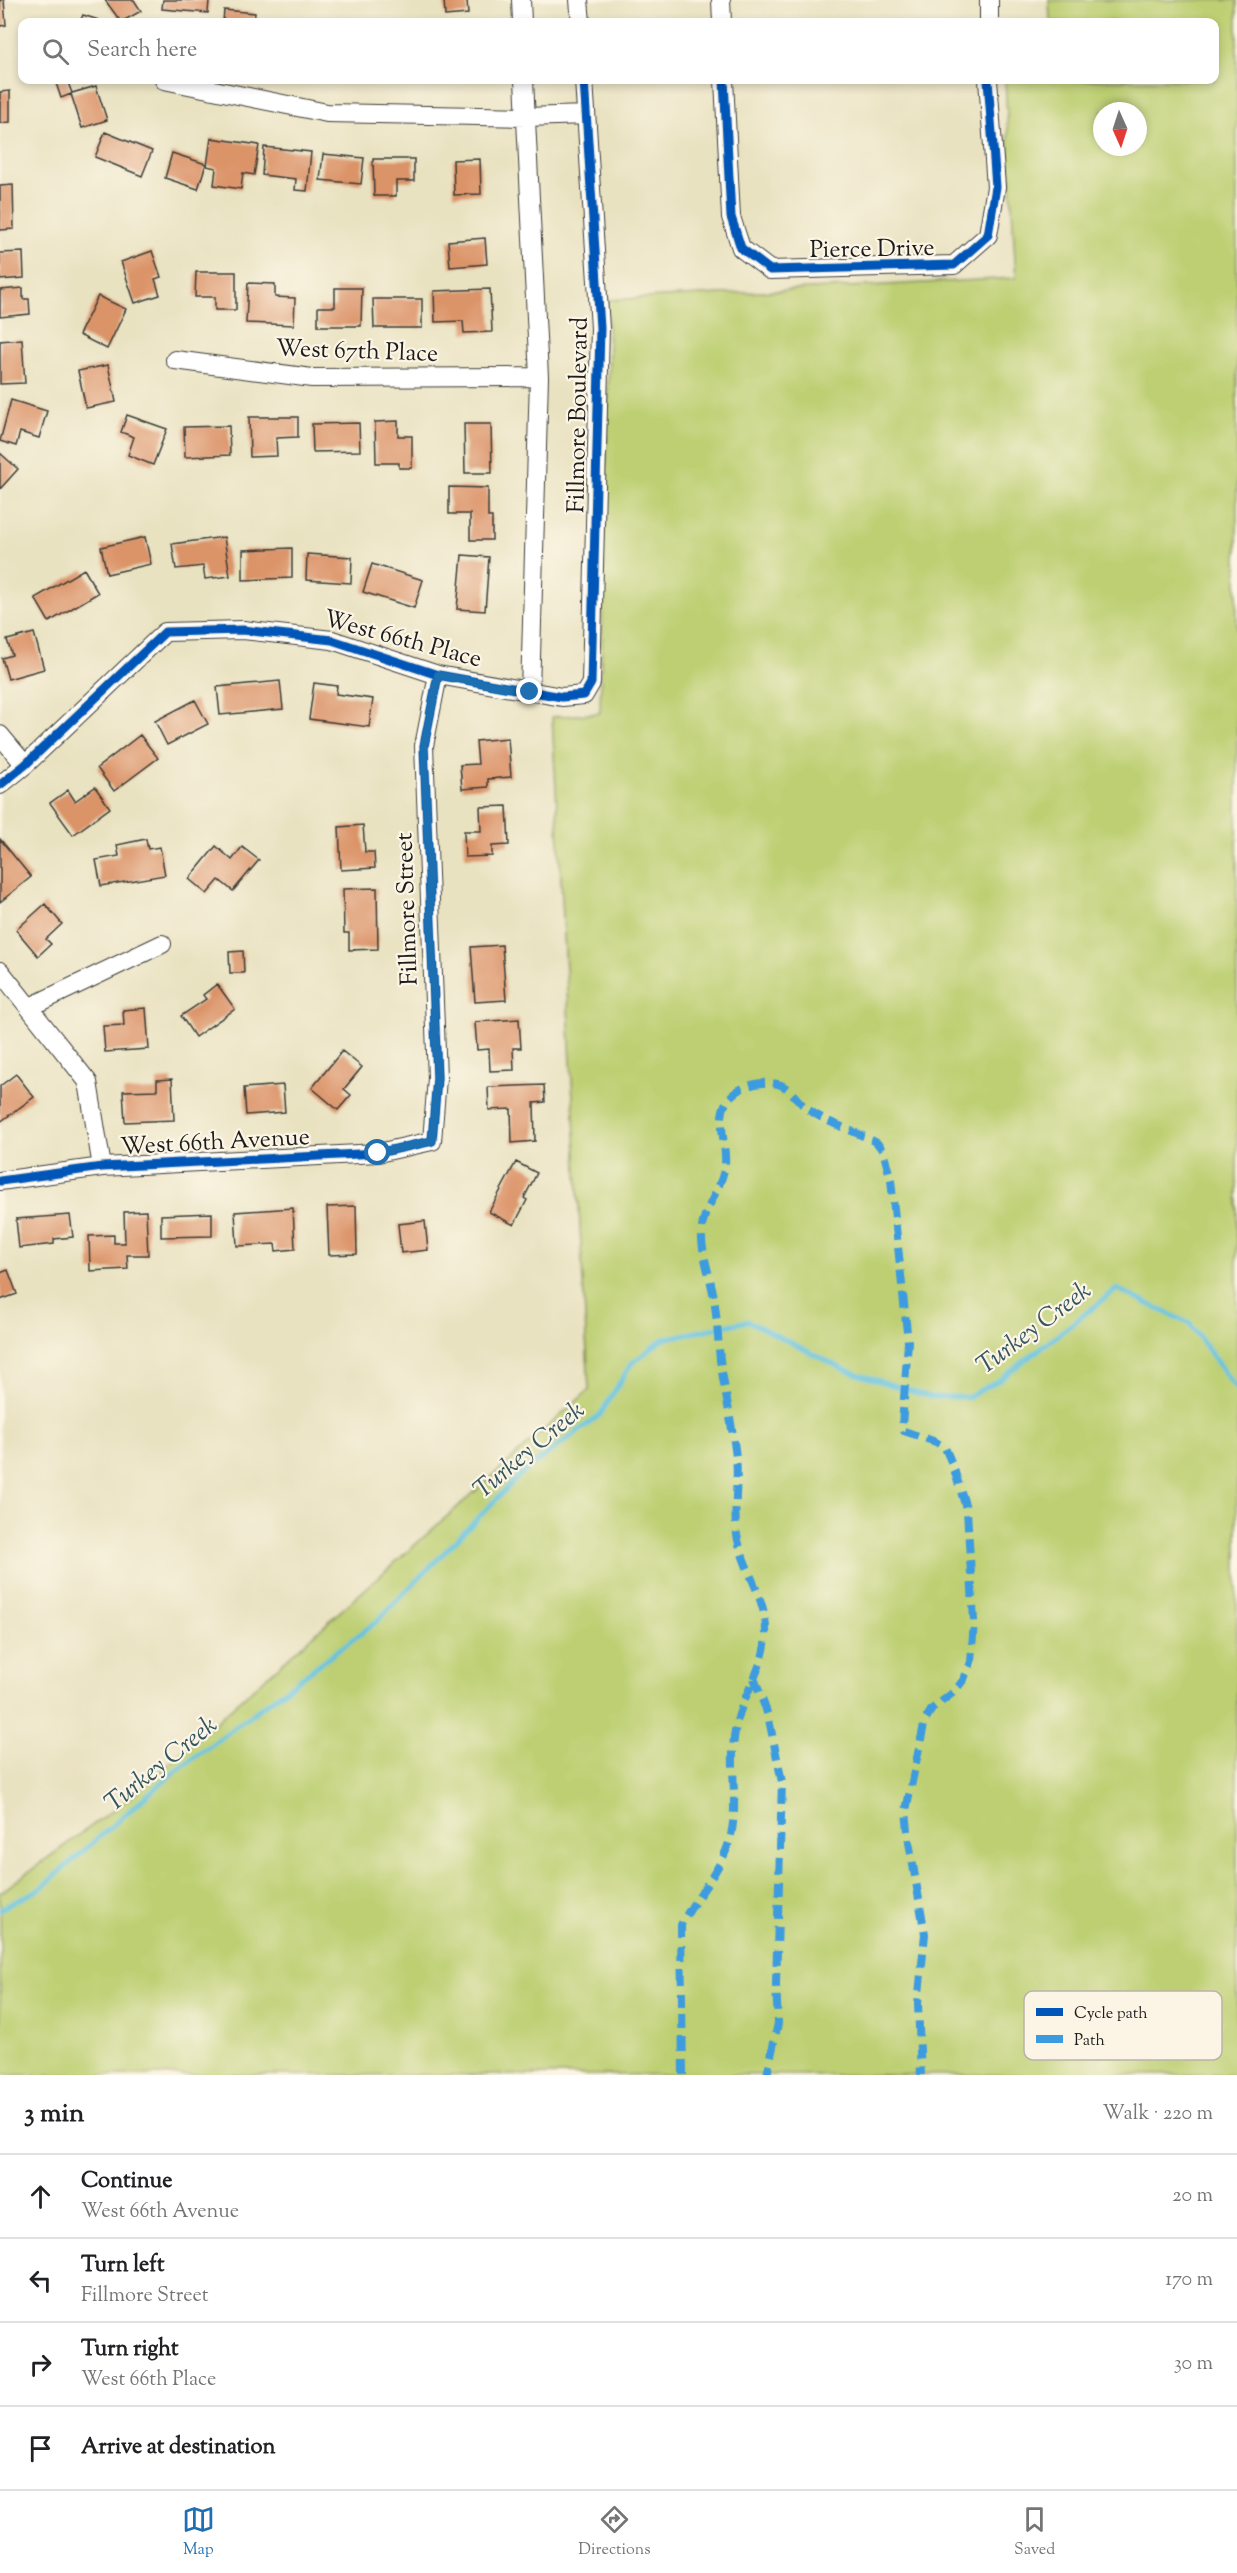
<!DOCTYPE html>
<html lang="en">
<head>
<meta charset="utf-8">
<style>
	:root { --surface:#fff; --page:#f6f6f6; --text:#202124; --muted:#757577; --line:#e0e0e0; --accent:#1f6fb2 }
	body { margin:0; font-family:"Sorts Mill Goudy",serif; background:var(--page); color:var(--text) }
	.compass { position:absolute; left:1093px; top:102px; width:54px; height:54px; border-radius:50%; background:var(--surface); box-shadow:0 3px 9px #0003; rotate:177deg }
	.stop { position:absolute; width:18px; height:18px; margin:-14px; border:4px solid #1f6fb2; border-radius:50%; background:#fff }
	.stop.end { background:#1f6fb2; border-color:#fff; box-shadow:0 2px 6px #0008 }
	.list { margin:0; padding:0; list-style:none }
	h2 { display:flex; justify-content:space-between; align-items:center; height:78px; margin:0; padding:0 24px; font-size:26px }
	h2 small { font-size:20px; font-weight:400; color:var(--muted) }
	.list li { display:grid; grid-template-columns:39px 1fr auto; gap:18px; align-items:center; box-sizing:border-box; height:84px; padding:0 24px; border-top:2px solid var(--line) }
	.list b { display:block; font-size:22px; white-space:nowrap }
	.list p { margin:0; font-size:20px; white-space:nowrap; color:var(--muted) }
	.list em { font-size:20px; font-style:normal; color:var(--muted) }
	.icon { flex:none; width:33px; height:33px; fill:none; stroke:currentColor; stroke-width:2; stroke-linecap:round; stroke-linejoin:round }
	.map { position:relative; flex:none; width:1237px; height:2075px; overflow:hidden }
	.search { position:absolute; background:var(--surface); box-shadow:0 3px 9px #0003; left:18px; right:18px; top:18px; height:66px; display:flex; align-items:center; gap:15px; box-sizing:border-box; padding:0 21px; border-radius:12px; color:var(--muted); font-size:22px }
	.sheet { height:414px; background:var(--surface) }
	nav { display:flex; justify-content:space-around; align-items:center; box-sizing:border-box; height:84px; border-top:2px solid var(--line); background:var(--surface); font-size:16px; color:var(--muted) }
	nav a { display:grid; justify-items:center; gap:3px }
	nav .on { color:var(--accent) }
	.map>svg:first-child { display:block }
</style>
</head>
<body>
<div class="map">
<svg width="1237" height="2075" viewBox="0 0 1237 2075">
	<rect width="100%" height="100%" fill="#fcf5e5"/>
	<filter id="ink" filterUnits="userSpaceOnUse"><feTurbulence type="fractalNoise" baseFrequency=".0167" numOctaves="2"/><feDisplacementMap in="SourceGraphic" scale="12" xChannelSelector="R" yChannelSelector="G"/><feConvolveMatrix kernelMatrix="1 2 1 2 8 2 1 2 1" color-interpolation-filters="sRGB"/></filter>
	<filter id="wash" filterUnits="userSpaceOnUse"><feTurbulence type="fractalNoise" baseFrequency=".008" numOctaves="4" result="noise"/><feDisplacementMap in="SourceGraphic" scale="24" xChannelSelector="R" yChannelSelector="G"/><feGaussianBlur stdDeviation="1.35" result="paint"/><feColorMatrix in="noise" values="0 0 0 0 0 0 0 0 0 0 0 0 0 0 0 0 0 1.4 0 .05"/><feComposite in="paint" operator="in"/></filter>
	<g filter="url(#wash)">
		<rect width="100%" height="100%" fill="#e9e2c1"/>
		<!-- green -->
		<path fill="#bdcf72" stroke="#6c7647" stroke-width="1.5" fill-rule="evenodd" d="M1049,0H1237V2075H0V1893L135,1794L589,1390L552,717L600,713L609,351L607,300L1016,278L1005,80H1214V22H1050ZM1102,111H1138V147H1102Z"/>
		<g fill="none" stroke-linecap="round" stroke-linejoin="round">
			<!-- stream -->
			<path stroke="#61c2df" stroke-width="5" d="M0,1909L40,1889L168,1777L376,1622L522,1473L600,1415L631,1364L663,1339L748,1321L845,1370L930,1397H969L1001,1379L1117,1289L1190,1324L1237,1390"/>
		</g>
		<g id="blocks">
			<!-- building -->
			<path fill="#db9367" d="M0,0H4L6,25L0,26Z
				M105,0H134L141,11L121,22Z
				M163,0H209L208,13L162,9Z
				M444,0H467L468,14L445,16Z
				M224,10L255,13L254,22H223Z
				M83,15L105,22H80Z
				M55,80H67L72,93L96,86L107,120L82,128L71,94L61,98Z
				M10,91V122L0,123V92Z
				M105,132L152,151L142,176L95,157Z
				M211,138L259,145L254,175L243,173L241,189L214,185L216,168L207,166Z
				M264,147L311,152L307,191L295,190L296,179L262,175Z
				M172,153L206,164L198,189L165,178Z
				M323,154L364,158L361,184L320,180Z
				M373,159H414V181H396V196H374Z
				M480,159L481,194L454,195L453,160Z
				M13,185L14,229L0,230V186Z
				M485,238L487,264L450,267L448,241Z
				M152,251L161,277L155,279L160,295L135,303L121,262Z
				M23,252L24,278L0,280V253Z
				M196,272H236V310H215V297H195Z
				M248,283L275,284V297L295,298L294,325L246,323Z
				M23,288V299H29L30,314L0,317V290Z
				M335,288H362L361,326H318V307H335Z
				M490,289L492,332L464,333L463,321L435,322L434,291Z
				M98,296L126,309L107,349L79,335Z
				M373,299H422V328H374Z
				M22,339L25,383L0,384V341Z
				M108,365L116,402L86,408L78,371Z
				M11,400L47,411L39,438L20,432L16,446L0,441Z
				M127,415L167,429L153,465L128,455L134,437L121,432Z
				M249,417H298V437L276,438L277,456L250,457Z
				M398,421V436H412V468H399V463H376L375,422Z
				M359,423L360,451L313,452L312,424Z
				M464,424H491L492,473H465Z
				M229,426L230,455L185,457L184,427Z
				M0,453L18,469L0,489Z
				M449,487L488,488V517H492V540H470V514H449Z
				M145,537L151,564L107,574L101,547Z
				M224,537L230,576L205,579L203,566L176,569L172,544Z
				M292,548V578L243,580V550Z
				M307,554L352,557L351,583L306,580Z
				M462,555L489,557L485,611L457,609Z
				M372,564L423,580L414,608L363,592Z
				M84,569L98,593L49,622L35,598Z
				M34,633L44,669L8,679L2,658L12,655L7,640Z
				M280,681L283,709L220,715L217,687Z
				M314,683L337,686L336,694L373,699L369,727L309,719Z
				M195,700L208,724L167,745L155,721Z
				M140,735L158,758L114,791L97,768Z
				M508,738L511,777L488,779V787L462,789L460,765L478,764L476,741Z
				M95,787L110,808L73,835L50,803L68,790L75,801Z
				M507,806L509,845L492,846V856L465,857L464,831H481L480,807Z
				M363,825L365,852H374L375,868L341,870L339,827Z
				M0,839L31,877L0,902Z
				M146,839L148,849L160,847L165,875L101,886L96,860L119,856L117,845Z
				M216,846L232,860L242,847L259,860L233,891L219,880L207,894L189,879Z
				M377,888L378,949L349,950V933H344L343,889Z
				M45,904L62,924L46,939L51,944L38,956L16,930Z
				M502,945L506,1000L475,1002L471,947Z
				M243,951L244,973H230L229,952Z
				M217,984L235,1009L195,1037L181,1016L206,999L203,995Z
				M146,1008L149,1049L105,1052L103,1026L124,1025L123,1010Z
				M519,1019L521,1048H513L514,1070L490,1071L489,1049L477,1050L475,1022Z
				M342,1051L362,1067L344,1089L351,1095L338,1110L312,1088Z
				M16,1074L34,1097L0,1122V1086Z
				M172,1079L174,1120L125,1122L123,1091L157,1090V1080Z
				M283,1085L285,1112L246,1115L244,1088Z
				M544,1085L545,1102L534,1103L535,1141L512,1143L511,1109L489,1110L488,1087Z
				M516,1162L537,1173L524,1198L527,1200L514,1225L489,1212Z
				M356,1206L357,1254L329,1255L327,1207Z
				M293,1208L295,1249L276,1251L275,1244L237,1246L235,1212Z
				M146,1211L148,1255H127L128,1269L90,1271L89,1236L114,1235V1243H125L124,1212Z
				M212,1213V1236L161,1237V1215Z
				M70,1215L73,1237L54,1239V1244L19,1248L16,1219Z
				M425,1221L428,1250L401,1253L398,1224Z
				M8,1270L17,1294L0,1300V1273Z"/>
		</g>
	</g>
	<g filter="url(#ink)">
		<use href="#blocks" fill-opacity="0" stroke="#3b3a35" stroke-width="1.5"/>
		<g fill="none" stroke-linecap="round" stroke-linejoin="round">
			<!-- minor casing -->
			<g stroke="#3b3a35" stroke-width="20">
				<path id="minor" d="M521,0L522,22
					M579,0L581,22
					M721,0L722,22
					M989,22V0
					M164,80L327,113L526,117L586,115
					M524,80L539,377L530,692
					M724,80L731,217L741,248L770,270L954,265L988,235L996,187L988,80
					M175,360L312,378L539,377
					M0,735L25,765
					M0,785L25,765L165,632L243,630L332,640L438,675L562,697L584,695L591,683L600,328L584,80
					M0,971L88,1082L102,1167
					M30,1007L162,944
					M0,1181L102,1167L378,1153L432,1141L437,1078L424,746L438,675"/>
			</g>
			<!-- minor -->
			<use href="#minor" stroke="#fff" stroke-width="18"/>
			<!-- quiet -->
			<path stroke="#3c9bdf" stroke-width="8" stroke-dasharray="15 8" stroke-linecap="butt" d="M754,1678L768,1715L782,1782L776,1984L778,2023L767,2075
				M683,2075L681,1925C696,1895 724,1868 731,1835C739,1799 728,1762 736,1726C742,1695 766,1666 766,1633C767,1600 745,1572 738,1540C732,1513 739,1484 736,1457C732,1424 725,1392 720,1360C718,1339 717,1318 714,1298C710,1274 700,1251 702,1227C705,1206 722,1189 725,1164C727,1140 711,1109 736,1092C747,1084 768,1080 781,1085C793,1090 800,1106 812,1112C832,1125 856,1131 877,1143L883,1151L891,1180L908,1342L902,1426L904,1431L936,1442L945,1448L953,1466L967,1511L974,1621L971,1662L964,1679L955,1691L932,1709L925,1720L906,1810L909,1842L925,1934L918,2004L921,2075"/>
			<!-- cycleway casing -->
			<g stroke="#fcf5e5" stroke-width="13">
				<path id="cycleway" d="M724,80L731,217L741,248L770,270L954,265L988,235L996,187L988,80
					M0,785L25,765L165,632L243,630L332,640L438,675L562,697L584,695L591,683L600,328L584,80
					M0,1181L102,1167L378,1153L432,1141L437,1078L424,746L438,675"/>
			</g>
			<!-- cycleway -->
			<use href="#cycleway" stroke="#0057b8" stroke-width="9"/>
		</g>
	</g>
	<g fill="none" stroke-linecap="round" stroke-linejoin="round" filter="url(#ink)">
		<!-- route -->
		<path stroke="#1f6fb2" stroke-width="8" d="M378,1153L432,1141L437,1078L424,746L438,675L530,692"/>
	</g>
	<g text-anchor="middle" stroke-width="4.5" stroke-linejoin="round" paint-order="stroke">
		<!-- street labels -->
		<g font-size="24" fill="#1c1c1c" stroke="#fcf5e5">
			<text transform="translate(872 248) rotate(-1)" y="8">Pierce Drive</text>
			<text transform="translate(357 350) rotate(2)" y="8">West 67th Place</text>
			<text transform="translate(577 415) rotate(-89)" y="8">Fillmore Boulevard</text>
			<text transform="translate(403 638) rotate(15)" y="8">West 66th Place</text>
			<text transform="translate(406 909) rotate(-92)" y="8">Fillmore Street</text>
			<text transform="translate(215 1141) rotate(-3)" y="8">West 66th Avenue</text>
		</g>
		<!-- water labels -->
		<g font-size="26" font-style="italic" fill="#345660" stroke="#fcf5e5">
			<text transform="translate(1033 1327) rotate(-37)" y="9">Turkey Creek</text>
			<text transform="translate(528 1449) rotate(-40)" y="9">Turkey Creek</text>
			<text transform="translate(160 1763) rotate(-39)" y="9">Turkey Creek</text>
		</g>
	</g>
	<!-- legend -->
	<rect x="1024" y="1991" width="198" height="69" rx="9" fill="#fcf5e5" stroke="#b9b4a9" stroke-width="1.5"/>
	<rect x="1036" y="2008" width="27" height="8" fill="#0057b8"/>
	<rect x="1036" y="2035" width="27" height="8" fill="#3c9bdf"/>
	<g font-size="16" fill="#1c1c1c">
		<text x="1074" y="2018">Cycle path</text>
		<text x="1074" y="2045">Path</text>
	</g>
</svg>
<svg class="compass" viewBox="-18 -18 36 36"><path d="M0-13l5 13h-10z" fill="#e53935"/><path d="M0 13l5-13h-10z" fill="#757577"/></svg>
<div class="stop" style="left:378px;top:1153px"></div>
<div class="stop end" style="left:530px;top:692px"></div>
<div class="search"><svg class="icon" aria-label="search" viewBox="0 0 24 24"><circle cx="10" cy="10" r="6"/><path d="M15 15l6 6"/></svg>Search here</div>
</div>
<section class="sheet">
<h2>3 min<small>Walk · 220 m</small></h2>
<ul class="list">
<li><svg class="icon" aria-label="ahead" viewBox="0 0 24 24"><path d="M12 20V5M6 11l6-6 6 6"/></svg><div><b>Continue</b><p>West 66th Avenue</p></div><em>20 m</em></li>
<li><svg class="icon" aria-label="left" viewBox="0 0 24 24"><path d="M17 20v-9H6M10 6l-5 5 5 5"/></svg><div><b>Turn left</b><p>Fillmore Street</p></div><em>170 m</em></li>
<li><svg class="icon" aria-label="right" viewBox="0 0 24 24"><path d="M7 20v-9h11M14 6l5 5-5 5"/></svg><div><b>Turn right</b><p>West 66th Place</p></div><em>30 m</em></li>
<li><svg class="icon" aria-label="arrive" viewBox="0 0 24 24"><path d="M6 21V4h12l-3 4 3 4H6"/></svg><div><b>Arrive at destination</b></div></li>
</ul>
</section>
<nav>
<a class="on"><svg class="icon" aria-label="map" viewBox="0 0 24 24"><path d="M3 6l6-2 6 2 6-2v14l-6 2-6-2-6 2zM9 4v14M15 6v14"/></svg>Map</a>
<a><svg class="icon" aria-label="directions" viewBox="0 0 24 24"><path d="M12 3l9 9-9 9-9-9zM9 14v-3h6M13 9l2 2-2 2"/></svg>Directions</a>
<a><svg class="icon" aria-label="saved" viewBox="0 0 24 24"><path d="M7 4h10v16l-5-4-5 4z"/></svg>Saved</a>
</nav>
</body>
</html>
